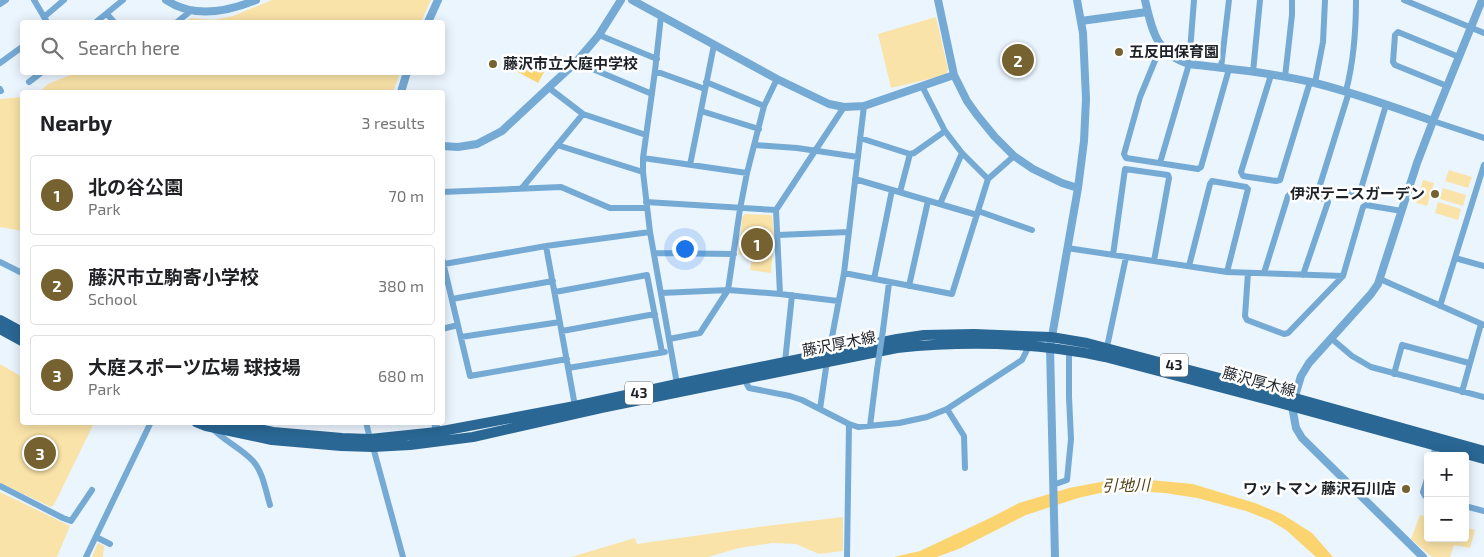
<!DOCTYPE html>
<html lang="en">
<head>
<meta charset="utf-8">
<style>
	:root { --surface:#fff; --page:#f6f6f6; --text:#202124; --muted:#757577; --line:#e0e0e0; --accent:#766231 }
	body { margin:0; font-family:"Exo 2","Noto Sans JP",sans-serif; background:var(--page); color:var(--text) }
	.controls { position:absolute; right:15px; bottom:15px; display:grid; overflow:hidden; border-radius:5px; box-shadow:0 2px 12px #0003 }
	.controls button { width:45px; height:45px; display:grid; place-items:center; padding:0; border:0; border-bottom:1px solid var(--line); background:var(--surface); color:var(--text); font:25px sans-serif }
	.you { position:absolute; left:684px; top:248px; width:18px; height:18px; margin:-12px; border:4px solid #fff; border-radius:50%; background:#1a73e8; box-shadow:0 0 0 8px #1a73e833 }
	.badge { display:grid; place-items:center; width:32px; height:32px; border-radius:50%; background:var(--accent); color:#fff; font-size:16px; font-weight:700 }
	.pin { position:absolute; translate:-50% -50%; border:2px solid #fff; box-shadow:0 1px 5px #0006 }
	.list { margin:0; padding:0; list-style:none }
	h2 { display:flex; justify-content:space-between; align-items:center; height:65px; margin:0; padding:0 20px; font-size:21px }
	h2 small { font-size:16px; font-weight:400; color:var(--muted) }
	.list li { display:grid; grid-template-columns:32px 1fr auto; gap:15px; align-items:center; box-sizing:border-box; height:80px; margin:0 10px 10px; padding:0 10px; border:1px solid var(--line); border-radius:5px }
	.list b { display:block; font-size:19px; white-space:nowrap }
	.list p { margin:0; font-size:16px; white-space:nowrap; color:var(--muted) }
	.list em { font-size:16px; font-style:normal; color:var(--muted) }
	.icon { flex:none; width:28px; height:28px; fill:none; stroke:currentColor; stroke-width:2; stroke-linecap:round; stroke-linejoin:round }
	.map { position:relative; flex:none; width:1484px; height:557px; overflow:hidden }
	.search { position:absolute; background:var(--surface); box-shadow:0 2px 12px #0003; left:20px; top:20px; width:425px; height:55px; display:flex; align-items:center; gap:12px; box-sizing:border-box; padding:0 18px; border-radius:5px; color:var(--muted); font-size:19px }
	.panel { position:absolute; background:var(--surface); box-shadow:0 2px 12px #0003; left:20px; top:90px; width:425px; height:335px; border-radius:5px }
	.map>svg:first-child { display:block }
</style>
</head>
<body>
<div class="map">
<svg width="1484" height="557" viewBox="0 0 1484 557">
	<rect width="100%" height="100%" fill="#ebf5fe"/>
	<!-- green -->
	<path fill="#fae3a8" d="M272,0H431L421,22H185L191,18L214,20L233,16Z
		M936,17L948,69L946,75L891,88L878,34Z
		M75,73H400L393,92H39L48,84Z
		M22,97V231L0,227V99Z
		M1449,170L1472,177L1468,188L1445,181Z
		M1423,180L1434,183L1427,206L1416,203Z
		M1443,188L1466,195L1463,206L1440,199Z
		M1438,202L1461,209L1458,220L1435,213Z
		M745,214L772,215L774,235L771,273L750,270L752,257L739,254L742,217Z
		M0,364L22,377V422L94,423L54,505L51,507L0,483Z
		M0,492L70,526L57,557H0Z
		M1420,515L1428,517V538H1465V527L1475,530L1470,548L1454,545L1450,557H1432L1411,539Z
		M843,517V551L819,554L796,544L772,543L739,548L708,557H571L635,538L637,544L758,527Z
		M98,543L104,546L103,557H92Z"/>
	<!-- water -->
	<path fill="#fcd46f" d="M521,60L544,72L538,83L516,71Z
		M1111,480H1150L1193,484L1255,503L1282,514L1312,533L1333,557H1316L1286,530L1269,520L1246,511L1197,498L1165,493L1133,491L1105,492L1078,498L1026,515L961,548L937,557H894L920,551L990,518L1019,503L1069,488Z"/>
	<g fill="none" stroke-linecap="round" stroke-linejoin="round">
		<!-- minor -->
		<path stroke="#75aad5" stroke-width="6" d="M34,0L47,22
			M1404,0L1484,33
			M0,4L6,0
			M107,14L114,22
			M661,16L655,71L643,158V172L650,232L677,384
			M44,17L64,0
			M96,22L123,0
			M177,22L192,10
			M599,35L657,59
			M1161,46L1140,97L1124,154L1126,158L1198,169L1201,167L1229,69
			M576,62L652,94
			M0,63L22,47
			M1221,68L1229,0
			M655,71L705,89
			M1253,72L1260,0
			M1271,75L1241,172L1243,176L1276,181L1280,180L1310,82
			M1285,77L1292,15V0
			M29,82L42,72
			M706,82L764,106
			M1315,83L1323,42L1325,0
			M922,86L945,131L962,153L988,179
			M1447,86L1395,65L1393,62L1395,35L1398,32L1459,57
			M549,88L583,114L646,135
			M0,89L1,91
			M1346,91C1354,60 1356,32 1356,0
			M1349,92L1320,185L1322,188L1356,194L1360,192L1386,105
			M701,111L759,129
			M1433,121L1484,138
			M860,138L910,154L914,153L945,131
			M557,145L643,172
			M755,145L797,148L858,157
			M643,158L747,173
			M1160,163L1189,64L1194,0
			M690,165L714,45
			M855,179L977,215
			M522,188L583,114
			M442,192L561,187L610,208H647
			M900,192L910,154
			M646,202L776,210
			M940,204L962,153
			M978,211L1032,230
			M778,235L849,232
			M546,246L575,406
			M1067,248L1227,272L1343,276
			M654,253L734,254
			M1113,255L1125,169L1168,175L1169,178L1154,261
			M442,258L470,376L567,359
			M1455,258L1484,266
			M0,262L22,273
			M444,264L546,246L650,232
			M1189,266L1210,184L1212,181L1246,187L1248,189L1227,272
			M844,273L952,294L988,179L1014,156
			M1248,273L1245,316L1247,320L1284,334L1288,333L1343,276L1363,207L1366,205L1402,211
			M1264,273L1288,196L1290,194L1326,199L1328,202L1303,275
			M874,279L892,190
			M1380,279L1484,325
			M909,286L928,201
			M555,292L647,275L662,352
			M661,293L728,290L780,294L838,301
			M780,294L776,210L844,107
			M452,299L553,281
			M1440,306L1484,165
			M442,329L458,325
			M883,330L889,283
			M562,331L655,314
			M461,337L560,322
			M669,339L700,333L728,290L740,209L747,173L764,106L777,79
			M1332,339L1352,356L1371,367L1484,397
			M1107,347L1126,257
			M829,353L844,273L864,106
			M785,362L792,295
			M568,368L665,352
			M1394,374L1402,345L1469,363
			M743,377L749,388L790,396L802,400L849,424L858,427L899,423L927,417L947,409L1022,360L1029,346
			M1462,392L1481,324
			M820,409L827,361
			M947,409L964,436L965,468
			M366,422L370,439
			M870,426L877,370
			M212,428C224,441 241,448 253,461C263,472 266,492 270,505
			M373,447L403,557
			M1433,456L1436,446
			M1428,476L1423,492L1425,496L1428,497
			M1053,485L1067,480L1071,439L1069,397V351
			M0,486L63,518L71,521L92,490
			M1465,506L1484,511
			M96,537L110,544
			M86,557L151,422
			M847,557L849,424"/>
		<!-- tertiary -->
		<path stroke="#75aad5" stroke-width="8" d="M166,0C194,19 227,12 256,0
			M632,0L777,79L829,104L844,107L864,106L954,75
			M938,0L954,75L967,101L977,115L995,137L1014,156L1033,169L1062,183L1078,188
			M1145,0C1152,30 1156,54 1189,64C1231,69 1274,73 1315,83C1355,93 1394,107 1433,121
			M1081,21L1147,12
			M428,22L438,0
			M401,92L407,72
			M442,146L458,147L477,144L502,131L576,62L599,35L621,0
			M435,422L438,437
			M1055,557L1050,348L1078,188L1084,141L1086,99L1083,33L1077,0
			M1423,557L1302,438L1296,428L1292,406L1301,376L1309,363L1371,294L1378,284L1417,163L1433,121L1482,0"/>
		<!-- primary -->
		<path stroke="#2a6794" stroke-width="10" d="M0,320L22,332
			M0,329L22,341
			M196,422L206,426L272,440L341,446L373,447L410,445L473,437L601,408L897,348C966,341 1036,342 1105,357L1276,402L1484,459
			M226,422L273,432L342,438L370,439L437,432L575,406L677,384L897,339L924,335L974,334L1051,337L1087,343L1295,398L1484,451"/>
		<!-- minor-bridge -->
		<path stroke="#75aad5" stroke-width="6" d="M877,370L883,330"/>
	</g>
	<!-- markers -->
	<g fill="#766231" stroke="#fff" stroke-width="2">
		<circle cx="1119" cy="52" r="5"/>
		<circle cx="493" cy="64" r="5"/>
		<circle cx="1435" cy="194" r="5"/>
		<circle cx="1406" cy="489" r="5"/>
	</g>
	<g text-anchor="middle" stroke-width="5" stroke-linejoin="round" paint-order="stroke">
		<!-- shield labels -->
		<g fill="#fff" stroke="#606468" stroke-width="1">
			<rect x="1160" y="353.5" width="28" height="23" rx="4"/>
			<rect x="625" y="381.5" width="28" height="23" rx="4"/>
		</g>
		<g font-size="14" font-weight="bold" fill="#1c2227">
			<text x="1174" y="370">43</text>
			<text x="639" y="398">43</text>
		</g>
		<!-- poi labels -->
		<g font-size="15" font-weight="bold" fill="#1c2227" stroke="#fff" text-anchor="start">
			<text x="1129" y="57">五反田保育園</text>
			<text x="503" y="69">藤沢市立大庭中学校</text>
			<text x="1425" y="199" text-anchor="end">伊沢テニスガーデン</text>
			<text x="1396" y="494" text-anchor="end">ワットマン 藤沢石川店</text>
		</g>
		<!-- street labels -->
		<g font-size="15" fill="#1c2227" stroke="#fff">
			<text transform="translate(839 344) rotate(-11)" y="5">藤沢厚木線</text>
			<text transform="translate(1259 382) rotate(15)" y="5">藤沢厚木線</text>
		</g>
		<!-- water labels -->
		<g font-size="16" font-style="italic" fill="#534318" stroke="#fff">
			<text transform="translate(1126 485) rotate(-1)" y="6">引地川</text>
		</g>
	</g>
</svg>
<div class="controls">
<button>+</button>
<button>−</button>
</div>
<div class="you"></div>
<div class="pin badge" style="left:757px;top:244px">1</div>
<div class="pin badge" style="left:1018px;top:60px">2</div>
<div class="pin badge" style="left:40px;top:453px">3</div>
<div class="search"><svg class="icon" aria-label="search" viewBox="0 0 24 24"><circle cx="10" cy="10" r="6"/><path d="M15 15l6 6"/></svg>Search here</div>
<section class="panel">
<h2>Nearby<small>3 results</small></h2>
<ul class="list">
<li><span class="badge">1</span><div><b>北の谷公園</b><p>Park</p></div><em>70 m</em></li>
<li><span class="badge">2</span><div><b>藤沢市立駒寄小学校</b><p>School</p></div><em>380 m</em></li>
<li><span class="badge">3</span><div><b>大庭スポーツ広場 球技場</b><p>Park</p></div><em>680 m</em></li>
</ul>
</section>
</div>
</body>
</html>
